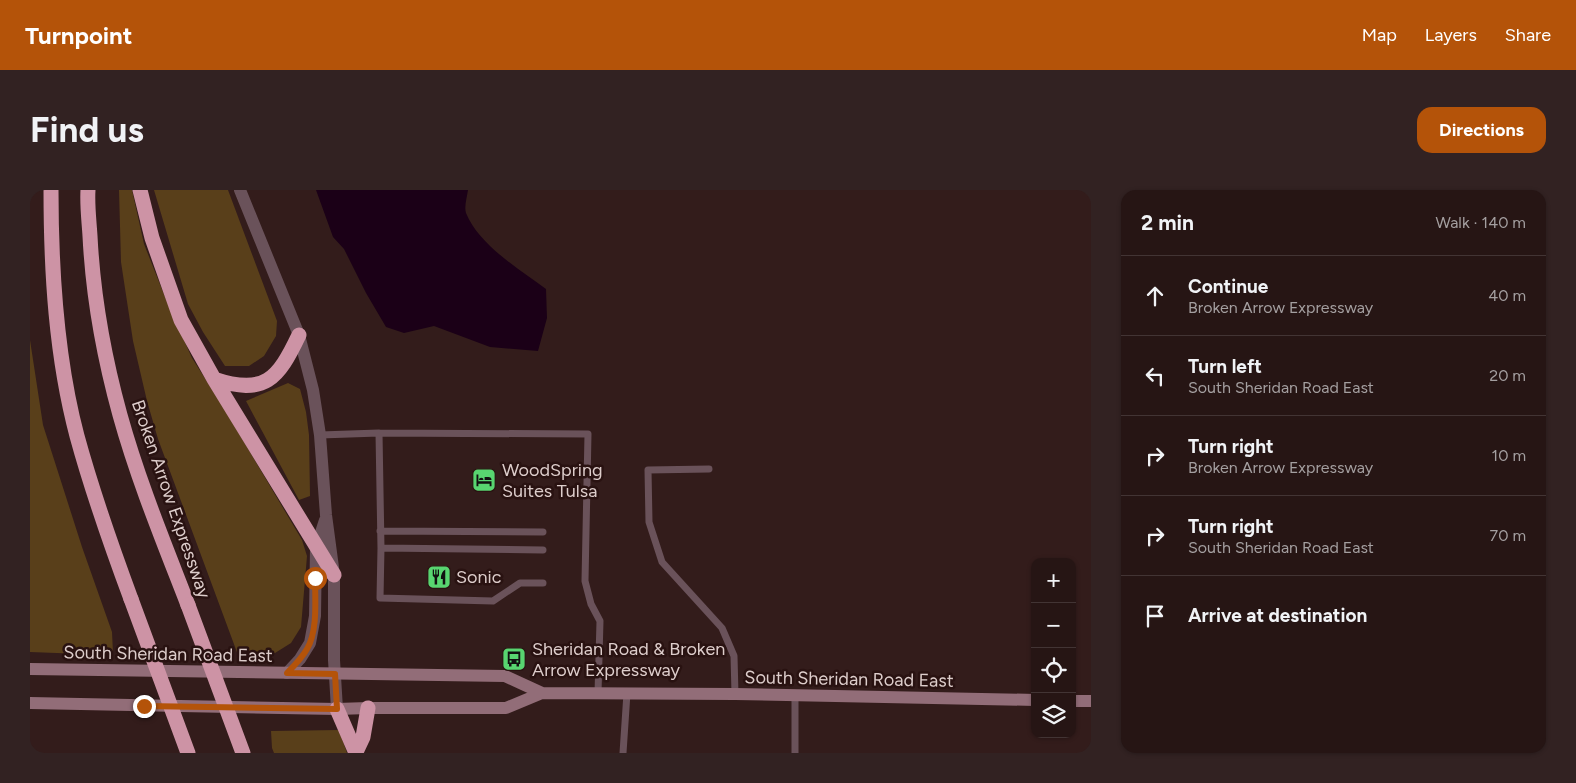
<!DOCTYPE html>
<html lang="en">
<head>
<meta charset="utf-8">
<style>
	:root { --surface:#261514; --page:#322222; --text:#f1f3f6; --muted:#a49fa0; --line:#423434; --accent:#b45309 }
	body { margin:0; font-family:Figtree,sans-serif; background:var(--page); color:var(--text) }
	.controls { position:absolute; right:15px; bottom:15px; display:grid; overflow:hidden; border-radius:10px; box-shadow:0 1px 4px #0004 }
	.controls button { width:45px; height:45px; display:grid; place-items:center; padding:0; border:0; border-bottom:1px solid var(--line); background:var(--surface); color:var(--text); font:25px sans-serif }
	.stop { position:absolute; width:15px; height:15px; margin:-11px; border:4px solid #b45309; border-radius:50%; background:#fff }
	.stop.end { background:#b45309; border-color:#fff; box-shadow:0 1px 5px #0008 }
	.list { margin:0; padding:0; list-style:none }
	h2 { display:flex; justify-content:space-between; align-items:center; height:65px; margin:0; padding:0 20px; font-size:21px }
	h2 small { font-size:16px; font-weight:400; color:var(--muted) }
	.list li { display:grid; grid-template-columns:32px 1fr auto; gap:15px; align-items:center; box-sizing:border-box; height:80px; padding:0 20px; border-top:1px solid var(--line) }
	.list b { display:block; font-size:19px; white-space:nowrap }
	.list p { margin:0; font-size:16px; white-space:nowrap; color:var(--muted) }
	.list em { font-size:16px; font-style:normal; color:var(--muted) }
	.icon { flex:none; width:28px; height:28px; fill:none; stroke:currentColor; stroke-width:2; stroke-linecap:round; stroke-linejoin:round }
	.map { position:relative; flex:none; width:1061px; height:563px; overflow:hidden; border-radius:15px }
	header { display:flex; align-items:center; gap:30px; box-sizing:border-box; height:70px; padding:0 25px; background:var(--accent); color:#fff }
	header strong { font-size:24px }
	nav { display:flex; gap:28px; margin-inline-start:auto; font-size:18px }
	.intro { display:flex; align-items:center; justify-content:space-between; box-sizing:border-box; height:120px; padding:0 30px }
	h1 { margin:0; font-size:35px }
	.button { padding:12px 22px; border-radius:15px; background:var(--accent); color:#fff; font-size:18px; font-weight:700 }
	main { display:flex; gap:30px; padding:0 30px }
	aside { flex:1; background:var(--surface); border-radius:15px; box-shadow:0 1px 4px #0004 }
	.map>svg:first-child { display:block }
</style>
</head>
<body>
<header>
<strong>Turnpoint</strong>
<nav><a>Map</a><a>Layers</a><a>Share</a></nav>
</header>
<div class="intro"><h1>Find us</h1><a class="button">Directions</a></div>
<main>
<div class="map">
<svg width="1061" height="563" viewBox="0 0 1061 563">
	<rect width="100%" height="100%" fill="#331c1b"/>
	<!-- green -->
	<path fill="#593f1a" d="M89,0H102L114,54L139,117L162,168L195,220L272,350L277,366L271,437L261,453L245,463L231,466L208,465L128,249L117,211L103,151L91,72Z
		M124,0H198L247,131L246,146L234,166L219,176H195L173,142L158,114Z
		M0,150L13,235L52,357L82,442L83,463L79,465L0,462Z
		M258,193L270,199L276,222L279,245L280,306L269,310L216,211Z
		M309,540L317,563H244L242,558L241,541Z"/>
	<!-- water -->
	<path fill="#1b0017" d="M286,0H438C437,7 434,17 436,23C449,55 489,79 516,99L517,128L508,161L460,157L404,136L374,143L356,137L336,103L314,59L303,47Z"/>
	<g fill="none" stroke-linecap="round" stroke-linejoin="round">
		<!-- service -->
		<path stroke="#6a525a" stroke-width="7" d="M349,243L351,358
			M290,245L349,243L558,244L555,391L561,414L570,431L568,503
			M679,279L618,280L619,332L632,372L692,438L704,466L705,504
			M350,341L513,342
			M513,393H490L463,411L350,408L351,358L513,360
			M593,563L597,503
			M765,563V505"/>
		<!-- tertiary -->
		<path stroke="#6a525a" stroke-width="12" d="M210,0L269,145L283,200L290,245L296,325L304,385V470L307,519
			M257,483L270,469L280,453L285,426L286,358L295,330"/>
		<!-- secondary -->
		<path stroke="#926d78" stroke-width="12" d="M0,479L475,486L512,503L705,504L1005,510
			M1042,511H1061
			M0,513L307,519L338,518H476L512,503"/>
		<!-- motorway -->
		<path stroke="#cd93a5" stroke-width="15" d="M21,0C21,82 26,167 47,246C62,301 81,355 101,409
			M58,0C57,15 59,30 60,46C63,106 74,167 90,225C108,290 134,353 158,415
			M110,0L122,48L151,130L184,189L304,385
			M184,189C235,206 248,189 269,145
			M307,519L326,563
			M326,562L333,547L338,518"/>
		<!-- motorway-bridge -->
		<path stroke="#cd93a5" stroke-width="15" d="M101,409L158,563
			M158,415L213,563"/>
	</g>
	<g fill="none" stroke-linecap="round" stroke-linejoin="round">
		<!-- route -->
		<path stroke="#b45309" stroke-width="6" d="M114,516L307,519L305,484L257,483C264,476 272,468 277,459C288,441 285,409 285,388"/>
	</g>
	<!-- icons -->
	<defs>
		<g id="hotel-square" transform="scale(1.25)"><rect x="-9" y="-9" width="18" height="18" rx="4" fill="#58d570" stroke="#291211"/><path d="M-6-4.5h1.5V1H6V5H4.5V3h-9V5H-6ZM-4 0a1.8 1.8 0 1 1 3.6 0ZM.5 0V-2.5h3Q6-2.5 6 0Z" fill="#111"/></g>
		<g id="restaurant-square" transform="scale(1.25)"><rect x="-9" y="-9" width="18" height="18" rx="4" fill="#58d570" stroke="#291211"/><path d="M-5-6h1v4h1v-4h1v4h1v-4h1v5L-1.5 .5V6h-2V.5L-5-1ZM5-6V6H3V1.5H1.5Q1.5-4 5-6Z" fill="#111"/></g>
		<g id="bus-square" transform="scale(1.25)"><rect x="-9" y="-9" width="18" height="18" rx="4" fill="#58d570" stroke="#291211"/><path d="M-5-6H5V4H4V6H2V4H-2V6H-4V4H-5ZM-3.5-4V0h7V-4ZM-3.5 1.2v1.5H-2V1.2ZM2 1.2v1.5H3.5V1.2Z" fill="#111"/></g>
	</defs>
	<g fill-rule="evenodd">
		<use href="#hotel-square" x="454" y="290"/>
		<use href="#restaurant-square" x="409" y="387"/>
		<use href="#bus-square" x="484" y="469"/>
	</g>
	<g text-anchor="middle" stroke-width="5" stroke-linejoin="round" paint-order="stroke">
		<!-- poi labels -->
		<g font-size="18" fill="#ddcdcb" stroke="#291211" text-anchor="start">
			<text x="472" y="286">WoodSpring<tspan x="472" dy="21">Suites Tulsa</tspan></text>
			<text x="426" y="393">Sonic</text>
			<text x="502" y="465">Sheridan Road &amp; Broken<tspan x="502" dy="21">Arrow Expressway</tspan></text>
		</g>
		<!-- street labels -->
		<g font-size="18" fill="#ddcdcb" stroke="#291211">
			<text transform="translate(141 309) rotate(71)" y="6">Broken Arrow Expressway</text>
			<text transform="translate(138 464) rotate(1)" y="6">South Sheridan Road East</text>
			<text transform="translate(819 489) rotate(1)" y="6">South Sheridan Road East</text>
		</g>
	</g>
</svg>
<div class="controls">
<button>+</button>
<button>−</button>
<button><svg class="icon" aria-label="locate" viewBox="0 0 24 24"><circle cx="12" cy="12" r="6"/><path d="M12 2v4M12 18v4M2 12h4M18 12h4"/></svg></button>
<button><svg class="icon" aria-label="layers" viewBox="0 0 24 24"><path d="M12 4l9 5-9 5-9-5zM3 14l9 5 9-5"/></svg></button>
</div>
<div class="stop" style="left:285px;top:388px"></div>
<div class="stop end" style="left:114px;top:516px"></div>
</div>
<aside>
<h2>2 min<small>Walk · 140 m</small></h2>
<ul class="list">
<li><svg class="icon" aria-label="ahead" viewBox="0 0 24 24"><path d="M12 20V5M6 11l6-6 6 6"/></svg><div><b>Continue</b><p>Broken Arrow Expressway</p></div><em>40 m</em></li>
<li><svg class="icon" aria-label="left" viewBox="0 0 24 24"><path d="M17 20v-9H6M10 6l-5 5 5 5"/></svg><div><b>Turn left</b><p>South Sheridan Road East</p></div><em>20 m</em></li>
<li><svg class="icon" aria-label="right" viewBox="0 0 24 24"><path d="M7 20v-9h11M14 6l5 5-5 5"/></svg><div><b>Turn right</b><p>Broken Arrow Expressway</p></div><em>10 m</em></li>
<li><svg class="icon" aria-label="right" viewBox="0 0 24 24"><path d="M7 20v-9h11M14 6l5 5-5 5"/></svg><div><b>Turn right</b><p>South Sheridan Road East</p></div><em>70 m</em></li>
<li><svg class="icon" aria-label="arrive" viewBox="0 0 24 24"><path d="M6 21V4h12l-3 4 3 4H6"/></svg><div><b>Arrive at destination</b></div></li>
</ul>
</aside>
</main>
</body>
</html>
